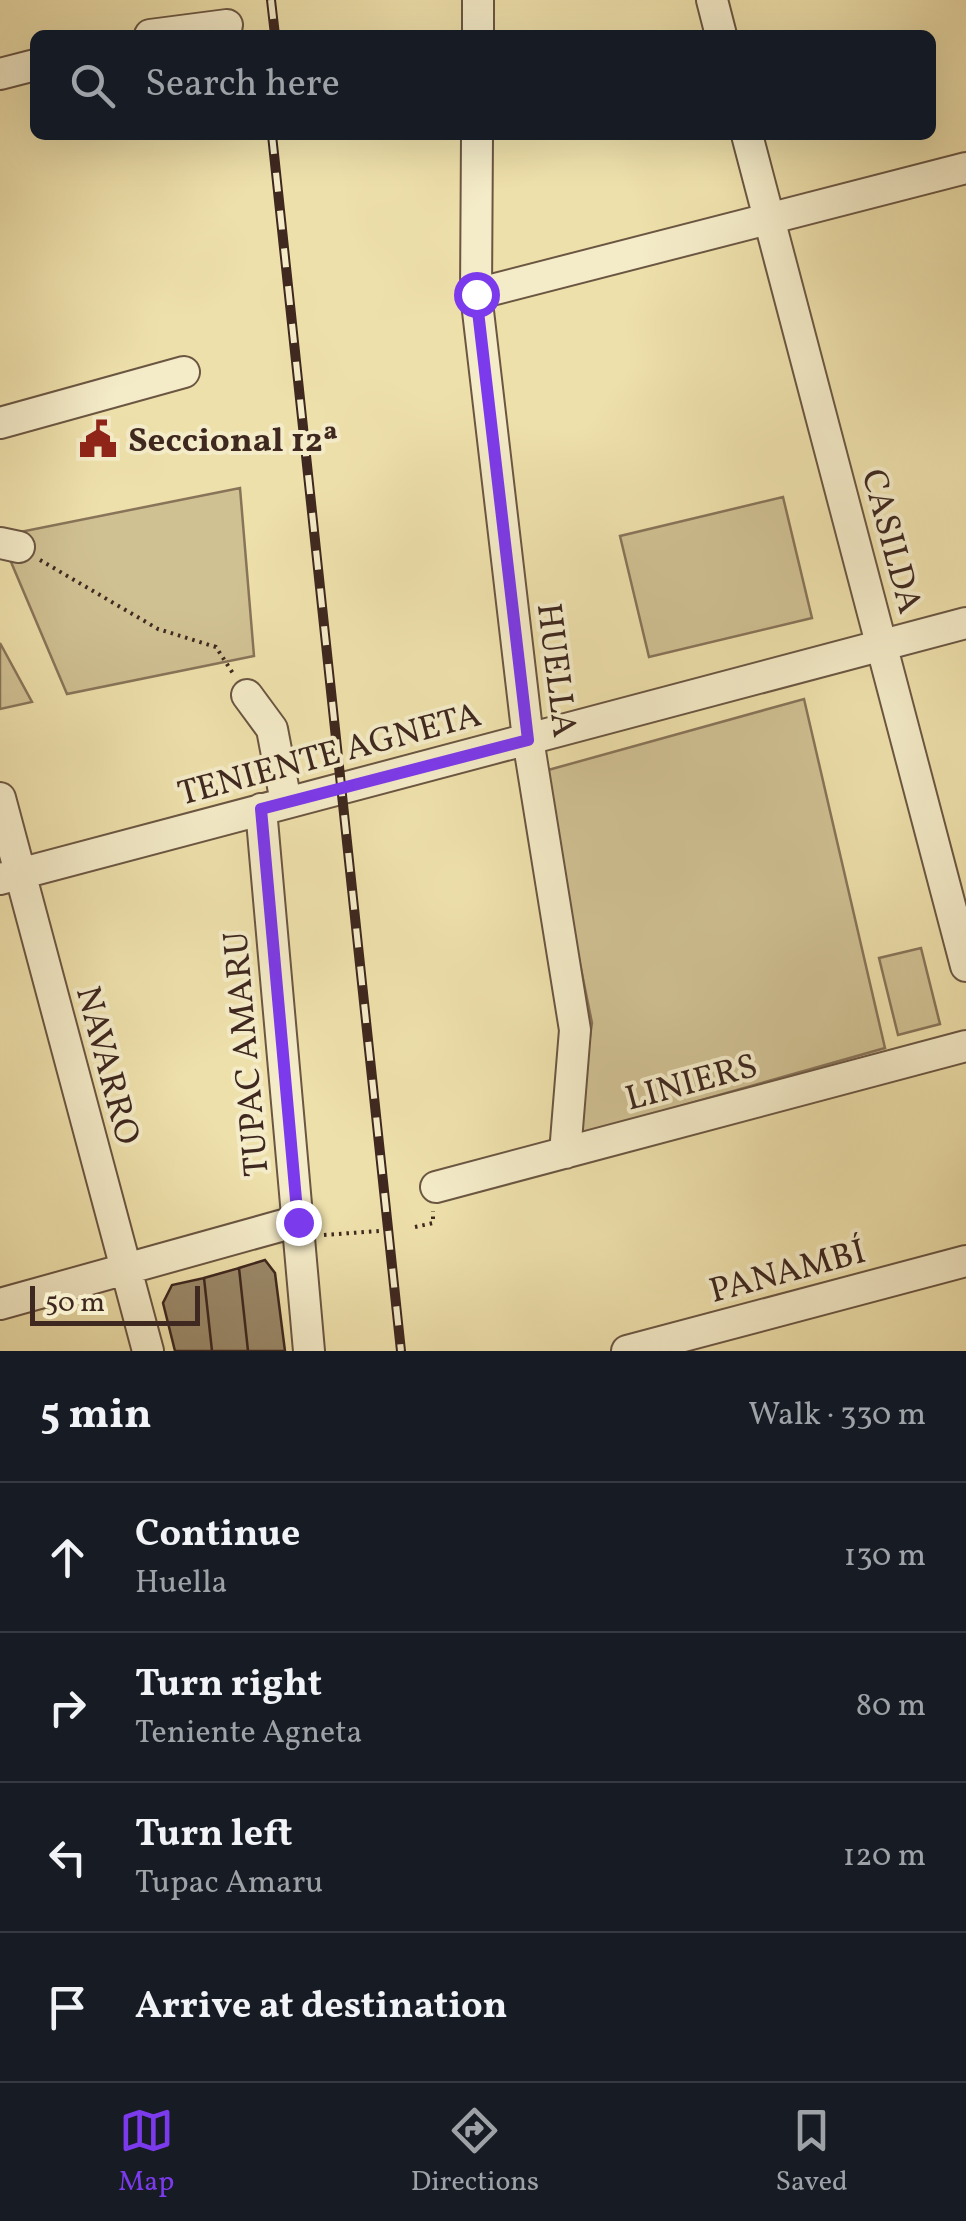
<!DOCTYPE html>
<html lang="en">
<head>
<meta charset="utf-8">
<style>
	:root { --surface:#171b24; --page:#20242c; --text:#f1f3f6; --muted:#9ea1a6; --line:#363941; --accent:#7c3aed }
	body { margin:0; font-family:Vollkorn,serif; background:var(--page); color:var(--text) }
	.scale { position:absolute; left:30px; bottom:25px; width:170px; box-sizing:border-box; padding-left:10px; border:5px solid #3f281f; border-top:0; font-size:28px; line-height:35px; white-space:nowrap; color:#3f281f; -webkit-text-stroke:8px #f4ebc8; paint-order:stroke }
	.stop { position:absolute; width:30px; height:30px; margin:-22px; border:8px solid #7c3aed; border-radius:50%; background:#fff }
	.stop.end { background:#7c3aed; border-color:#fff; box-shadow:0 2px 10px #0008 }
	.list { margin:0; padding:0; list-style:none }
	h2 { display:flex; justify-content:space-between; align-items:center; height:130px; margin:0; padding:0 40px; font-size:42px }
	h2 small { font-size:32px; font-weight:400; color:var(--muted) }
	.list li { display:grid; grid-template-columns:65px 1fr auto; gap:30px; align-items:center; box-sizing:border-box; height:150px; padding:0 40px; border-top:2px solid var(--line) }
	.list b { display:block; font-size:38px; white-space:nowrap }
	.list p { margin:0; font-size:32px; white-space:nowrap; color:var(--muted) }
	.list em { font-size:32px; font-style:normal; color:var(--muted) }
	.icon { flex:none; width:55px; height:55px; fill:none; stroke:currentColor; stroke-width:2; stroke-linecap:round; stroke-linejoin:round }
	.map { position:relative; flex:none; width:966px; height:1351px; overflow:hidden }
	.search { position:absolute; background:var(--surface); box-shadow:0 10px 40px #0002; left:30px; right:30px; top:30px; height:110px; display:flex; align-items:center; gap:25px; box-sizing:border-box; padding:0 35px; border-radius:15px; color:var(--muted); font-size:38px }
	.sheet { height:730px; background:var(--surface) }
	nav { display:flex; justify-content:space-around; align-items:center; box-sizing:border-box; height:140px; border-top:2px solid var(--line); background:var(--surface); font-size:28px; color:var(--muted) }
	nav a { display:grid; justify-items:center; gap:5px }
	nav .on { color:var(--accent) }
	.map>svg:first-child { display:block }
</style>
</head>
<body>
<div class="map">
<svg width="966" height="1351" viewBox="0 0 966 1351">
	<rect width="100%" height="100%" fill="#eee0ab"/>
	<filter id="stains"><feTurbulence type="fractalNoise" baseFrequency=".002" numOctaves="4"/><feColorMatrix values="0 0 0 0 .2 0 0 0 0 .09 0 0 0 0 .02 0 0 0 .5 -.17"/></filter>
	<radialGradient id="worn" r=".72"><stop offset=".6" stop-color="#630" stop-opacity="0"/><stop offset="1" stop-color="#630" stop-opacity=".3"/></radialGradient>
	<!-- green -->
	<path fill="#d0c193" stroke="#887459" stroke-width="2.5" d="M240,488L254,656L67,694L0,536Z
		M783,497L812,618L649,657L620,536Z
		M0,643L32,702L0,709Z
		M804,699L885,1048L575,1136L592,1023L541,772Z
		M921,948L940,1024L898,1035L879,958Z"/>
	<!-- building -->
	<path fill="#9a8868" stroke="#3f281f" stroke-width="2.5" d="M265,1260L275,1273L285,1351H248L239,1268Z
		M239,1268L248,1351H212L204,1278Z
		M204,1278L212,1351H175L163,1303L172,1285Z"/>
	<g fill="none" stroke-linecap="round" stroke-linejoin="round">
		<!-- minor casing -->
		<g stroke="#6b5642" stroke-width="34">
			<path id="minor" d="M712,0L721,35
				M150,35L227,25
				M478,35V0
				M0,74L35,65
				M477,135L476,294L528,739L575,1030L565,1153
				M747,135L966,966
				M476,294L966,168
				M0,423L184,372
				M0,543L19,547
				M247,695L272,729L286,802
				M0,798L148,1351
				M261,809L309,1351
				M0,879L966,623
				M436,1187L966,1046
				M0,1304L298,1221
				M627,1351L966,1261"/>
		</g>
		<!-- path -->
		<path stroke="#3f281f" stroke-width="4" stroke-dasharray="2.5 5" stroke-linecap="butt" d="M40,560L158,629L216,647L234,675
			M415,1227L433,1223V1211
			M324,1235L379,1231"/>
		<!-- minor -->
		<use href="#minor" stroke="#f4ebc8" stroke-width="30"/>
		<!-- rail casing -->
		<g stroke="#3f281f" stroke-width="10">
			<path id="rail" d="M271,0L275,35
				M272,135L401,1351"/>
		</g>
		<!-- rail -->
		<use href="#rail" stroke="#f4ebc8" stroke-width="6" stroke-dasharray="19" stroke-linecap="butt"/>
	</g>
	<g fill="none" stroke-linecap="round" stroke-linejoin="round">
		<!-- route -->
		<path stroke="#7c3aed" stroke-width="12" d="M298,1222L261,809L528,740L476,294"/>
	</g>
	<!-- icons -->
	<defs>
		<g id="civic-bare" transform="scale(3)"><path d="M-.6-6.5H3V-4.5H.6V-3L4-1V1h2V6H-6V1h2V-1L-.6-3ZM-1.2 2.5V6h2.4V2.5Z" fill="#8f2418" stroke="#f4ebc8" stroke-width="2.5" paint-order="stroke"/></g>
	</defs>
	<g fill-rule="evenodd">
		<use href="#civic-bare" x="98" y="439"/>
	</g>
	<g text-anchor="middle" stroke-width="8" stroke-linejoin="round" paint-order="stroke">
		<!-- poi labels -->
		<g font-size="35" font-weight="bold" fill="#3f281f" stroke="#f4ebc8" text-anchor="start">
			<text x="128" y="451">Seccional 12ª</text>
		</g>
		<!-- street labels -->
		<g font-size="35" fill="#3f281f" stroke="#f4ebc8">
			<text transform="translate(893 541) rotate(75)" y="12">CASILDA</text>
			<text transform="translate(558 670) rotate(83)" y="12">HUELLA</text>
			<text transform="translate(329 753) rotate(-15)" y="12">TENIENTE AGNETA</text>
			<text transform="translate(245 1054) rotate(-95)" y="12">TUPAC AMARU</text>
			<text transform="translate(109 1065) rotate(75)" y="12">NAVARRO</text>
			<text transform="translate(691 1081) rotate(-15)" y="12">LINIERS</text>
			<text transform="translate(787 1270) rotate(-15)" y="12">PANAMBÍ</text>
		</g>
	</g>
	<rect width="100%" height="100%" filter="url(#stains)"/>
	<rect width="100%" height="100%" fill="url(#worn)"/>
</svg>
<div class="scale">50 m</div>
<div class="stop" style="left:476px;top:294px"></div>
<div class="stop end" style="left:298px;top:1222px"></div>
<div class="search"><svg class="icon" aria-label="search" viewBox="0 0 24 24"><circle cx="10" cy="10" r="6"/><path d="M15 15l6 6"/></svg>Search here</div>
</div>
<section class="sheet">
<h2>5 min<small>Walk · 330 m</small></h2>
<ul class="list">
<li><svg class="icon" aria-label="ahead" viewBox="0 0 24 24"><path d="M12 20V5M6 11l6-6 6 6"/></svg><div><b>Continue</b><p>Huella</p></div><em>130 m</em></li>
<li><svg class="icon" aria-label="right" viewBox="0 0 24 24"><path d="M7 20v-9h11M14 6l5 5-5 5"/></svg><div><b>Turn right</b><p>Teniente Agneta</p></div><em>80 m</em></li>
<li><svg class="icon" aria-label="left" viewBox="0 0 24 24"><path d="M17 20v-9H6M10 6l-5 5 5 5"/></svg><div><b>Turn left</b><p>Tupac Amaru</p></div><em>120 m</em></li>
<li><svg class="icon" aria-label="arrive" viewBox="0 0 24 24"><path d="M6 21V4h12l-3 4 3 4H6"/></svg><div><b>Arrive at destination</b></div></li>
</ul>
</section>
<nav>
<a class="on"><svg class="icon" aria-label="map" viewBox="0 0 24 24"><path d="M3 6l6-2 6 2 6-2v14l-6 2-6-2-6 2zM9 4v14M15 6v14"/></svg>Map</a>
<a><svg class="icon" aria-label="directions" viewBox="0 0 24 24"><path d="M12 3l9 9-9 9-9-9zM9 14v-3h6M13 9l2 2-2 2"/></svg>Directions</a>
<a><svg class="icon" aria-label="saved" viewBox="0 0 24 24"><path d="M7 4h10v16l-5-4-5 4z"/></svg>Saved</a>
</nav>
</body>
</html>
